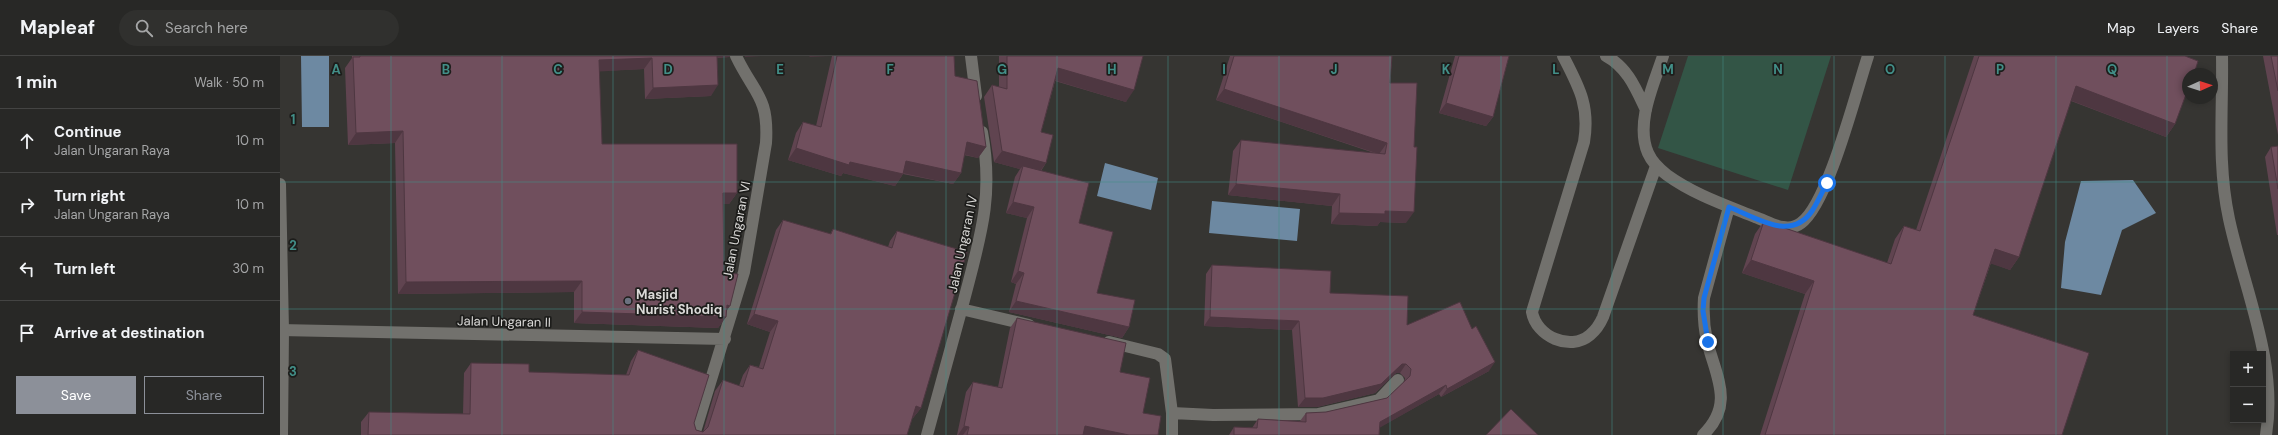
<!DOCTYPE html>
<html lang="en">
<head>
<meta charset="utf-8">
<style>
	:root { --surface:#282826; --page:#30302e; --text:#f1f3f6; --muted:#a5a6a7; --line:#444443; --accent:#8c9099 }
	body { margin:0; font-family:"DM Sans",sans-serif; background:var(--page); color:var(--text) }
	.controls { position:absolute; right:12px; bottom:12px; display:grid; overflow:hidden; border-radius:0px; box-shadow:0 2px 6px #0003 }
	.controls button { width:36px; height:36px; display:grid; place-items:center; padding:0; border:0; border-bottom:1px solid var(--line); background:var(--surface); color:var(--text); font:20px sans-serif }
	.compass { position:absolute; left:1902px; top:12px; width:36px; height:36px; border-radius:50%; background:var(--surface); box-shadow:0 2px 6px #0003; rotate:87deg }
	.stop { position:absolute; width:12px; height:12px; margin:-9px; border:3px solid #1a73e8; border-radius:50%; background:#fff }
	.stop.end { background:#1a73e8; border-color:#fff; box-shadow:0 1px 4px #0008 }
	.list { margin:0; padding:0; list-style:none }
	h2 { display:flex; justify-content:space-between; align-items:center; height:52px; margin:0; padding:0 16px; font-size:17px }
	h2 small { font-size:13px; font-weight:400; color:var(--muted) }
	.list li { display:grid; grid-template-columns:26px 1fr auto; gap:12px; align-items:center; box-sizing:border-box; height:64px; padding:0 16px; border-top:1px solid var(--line) }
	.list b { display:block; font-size:15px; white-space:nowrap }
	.list p { margin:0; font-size:13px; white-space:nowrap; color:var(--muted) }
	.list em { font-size:13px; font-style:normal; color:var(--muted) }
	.actions { display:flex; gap:8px; padding:12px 16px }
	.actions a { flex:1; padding:9px 0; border:1px solid var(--accent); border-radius:0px; text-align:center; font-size:14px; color:var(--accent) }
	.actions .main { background:var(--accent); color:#fff }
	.icon { flex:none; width:22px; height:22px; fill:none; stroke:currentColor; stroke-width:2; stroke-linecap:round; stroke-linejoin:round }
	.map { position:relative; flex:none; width:1998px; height:379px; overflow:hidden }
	header { display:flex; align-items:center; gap:24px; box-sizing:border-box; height:56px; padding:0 20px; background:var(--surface); border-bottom:1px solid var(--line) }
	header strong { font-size:19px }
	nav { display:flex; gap:22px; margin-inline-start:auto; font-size:14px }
	.search { width:280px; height:36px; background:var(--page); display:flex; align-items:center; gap:10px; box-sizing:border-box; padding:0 14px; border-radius:22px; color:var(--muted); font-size:15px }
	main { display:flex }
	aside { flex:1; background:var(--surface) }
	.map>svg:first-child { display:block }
</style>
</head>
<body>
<header>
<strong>Mapleaf</strong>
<div class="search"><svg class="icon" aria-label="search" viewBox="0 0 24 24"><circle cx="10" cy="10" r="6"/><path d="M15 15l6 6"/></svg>Search here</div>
<nav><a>Map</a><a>Layers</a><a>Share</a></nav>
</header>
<main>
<aside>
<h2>1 min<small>Walk · 50 m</small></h2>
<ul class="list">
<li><svg class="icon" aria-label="ahead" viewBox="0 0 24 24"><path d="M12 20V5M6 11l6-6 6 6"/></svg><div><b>Continue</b><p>Jalan Ungaran Raya</p></div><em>10 m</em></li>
<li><svg class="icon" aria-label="right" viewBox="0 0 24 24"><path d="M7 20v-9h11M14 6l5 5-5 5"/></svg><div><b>Turn right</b><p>Jalan Ungaran Raya</p></div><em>10 m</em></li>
<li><svg class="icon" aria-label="left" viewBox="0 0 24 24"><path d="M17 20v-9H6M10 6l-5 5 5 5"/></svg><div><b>Turn left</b></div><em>30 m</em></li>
<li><svg class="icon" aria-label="arrive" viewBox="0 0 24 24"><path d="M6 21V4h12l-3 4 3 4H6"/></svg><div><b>Arrive at destination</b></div></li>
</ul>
<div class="actions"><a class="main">Save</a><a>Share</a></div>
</aside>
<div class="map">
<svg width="1998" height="379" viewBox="0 0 1998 379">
	<rect width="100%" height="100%" fill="#363532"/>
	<!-- green -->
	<path fill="#335546" d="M1408,0H1551L1508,134L1378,92Z"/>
	<!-- water -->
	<path fill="#6d89a2" d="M21,0H49V71H22Z
		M825,107L878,122L871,154L817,140Z
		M1853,124L1876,157L1842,174L1821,239L1781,232L1785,186L1801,125Z
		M932,145L1020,153L1017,185L929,177Z"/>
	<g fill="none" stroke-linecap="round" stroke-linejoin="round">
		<!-- lane -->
		<path stroke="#72716d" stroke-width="12" d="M1283,0C1299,31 1310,50 1304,86L1252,256C1256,280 1290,296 1310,279C1316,274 1320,268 1323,261L1376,110
			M1326,0C1348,12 1356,33 1366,54
			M1383,0C1374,28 1355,67 1368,97C1372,106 1379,113 1387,119C1413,138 1445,149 1475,161C1484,164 1494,170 1503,171C1509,172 1516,171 1521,167C1548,148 1576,36 1588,0
			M1942,0C1943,56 1937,107 1949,163C1964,233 1998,306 1986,379
			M1423,379C1455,348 1436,321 1427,285C1424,271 1423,257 1424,242L1449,151"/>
		<!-- street -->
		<path stroke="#72716d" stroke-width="12" d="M691,0L696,40
			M681,253L749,269
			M0,274L445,283
			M829,286L878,298L885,303L892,357V379
			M892,357L933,359L1038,358L1099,344L1118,324
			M414,379L464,216L486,87C489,40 474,38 456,0
			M647,379C659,334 672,289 684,244C700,182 714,141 702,76"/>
		<!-- secondary -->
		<path stroke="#72716d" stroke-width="12" d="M0,128L3,274L2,379"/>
	</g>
	<!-- wall -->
	<path fill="#604450" d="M72,0H450L449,1L437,2L431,40L365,43L364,13L319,15L322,88L457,137L449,148H443L444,217L447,255L446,261L438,272L294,267V236L118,238L115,87L68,89L65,12L72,2Z
		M552,0H674L675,20L706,91L698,102L684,99L681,117L673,128L623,118L615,130L563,117L561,120L508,104L516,77L523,66L536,70Z
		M719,0H863L846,46L775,25L761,76L766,107L761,115L799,167L817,237L849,271L842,282L729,256L736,228L731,226L747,162L726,157L735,121L740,113L714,106L704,41L712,29L719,31Z
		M950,0H1112L1110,27L1126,167L1100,166L1097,170L1051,168L1052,150L948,139L953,95L961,84L1097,98L936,44Z
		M1175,0H1229L1213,61L1206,70L1159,57Z
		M1694,0H1905L1895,68L1886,81L1791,45L1739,201L1730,214L1711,207L1693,259L1782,379H1480L1525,238L1462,217L1475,178L1484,165L1607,207L1615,183L1624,170L1636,174Z
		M1983,0H1998V79Z
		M1998,90V179H1997L1985,101L1991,91Z
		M503,164L550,178L553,173L608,191L610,185L617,175L641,352L633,362H632L627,379H81V366L89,356L183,358L184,317L191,307L249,316L346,319L351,305L358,294L414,367L416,374L423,376L435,335L443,324L459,330L463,319L470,309L479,311L490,276L467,268L496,174Z
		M932,209L1050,237L1127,269L1209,315L1161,341L1159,338L1100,371L1099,379H949L954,371L972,372L978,363L1020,365L1026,357L1046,356L1107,342L1124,326L1125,322L1120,317H1116L1095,337L1037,351H1018L1012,274L924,270L926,218Z
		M737,262L840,316L863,357L878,379H677L686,336L693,326L718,331L730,272Z"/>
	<!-- shaded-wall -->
	<path fill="#4e3741" d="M431,0H450L449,1L429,2Z
		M465,0H481L465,1Z
		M530,0H549L529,1Z
		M372,2L364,13L311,16L319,4Z
		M778,12L854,34L846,46L770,23Z
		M438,29L431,40L365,43L373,32Z
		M1796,30L1895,68L1886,81L1787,43Z
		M944,33L1107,87L1099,98L936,44Z
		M1166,47L1213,61L1206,70L1159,57Z
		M123,75L115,87L68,89L76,77Z
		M687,86L706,91L698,102L679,97Z
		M516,92L570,106L623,118L615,130L563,117L561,120L508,104Z
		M722,95L766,107L758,118L743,110L740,113L714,106Z
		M626,105L681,117L673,128L618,116Z
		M956,128L1060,138L1052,150L948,139Z
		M443,137H457L449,148H435Z
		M733,146L754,151L747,162L726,157Z
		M1105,155L1134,156L1126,167L1100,166L1097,170L1051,168L1059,157Z
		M1715,193L1739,201L1730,214L1706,206Z
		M1471,204L1534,225L1525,238L1462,217Z
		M738,215L744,217L736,228L731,226Z
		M302,225L294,236L118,238L126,226Z
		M736,245L849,271L842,282L729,256Z
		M447,249L450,250L443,260L446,261L438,272L294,267L302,256Z
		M474,258L498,265L490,276L467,268Z
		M930,261L1019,265L1012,274L924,270Z
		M1215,306L1209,315L1161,341L1167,333Z
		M1122,308H1126L1120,317H1116L1095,337L1037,351H1018L1025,342Z
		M1166,329L1159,338L1094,375L1100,366Z
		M636,350L641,352L633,362L628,361Z
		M684,370L689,371L683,379H678Z
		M805,370L849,379H798Z"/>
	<!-- building -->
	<path fill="#704f5d" stroke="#4e3741" d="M80,0H437L438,29L373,32L372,2L319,4L322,88H457V137H443L444,217L458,218L450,250L447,249L446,261L302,256V225L126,226L123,75L76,77L73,1H80Z
		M557,0H674L675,20L697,25L706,91L687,86L681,117L626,105L623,118L570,106L569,109L516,92L523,66L541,71Z
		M727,0H863L854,34L778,12L761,76L773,79L766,107L722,95L712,29L727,33Z
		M954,0H1112L1110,27H1137L1134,91H1137L1134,156L1105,155V158L1059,157L1060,138L956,128L961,84L1105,98L1107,87L944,33Z
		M1179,0H1229L1213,61L1166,47Z
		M1699,0H1905L1918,5L1914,18H1908V33L1895,68L1796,30L1739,201L1715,193L1693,259L1809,297L1782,379H1485L1534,225L1471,204L1484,165L1611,208L1624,170L1640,175Z
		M1991,0H1998V35Z
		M1998,90V133L1991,91Z
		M743,110L809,127L799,167L833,176L817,237L855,244L849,271L736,245L744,217L738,215L754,151L733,146Z
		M503,164L551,178L553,173L612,192L617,175L687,196L641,352L636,350L627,379H88L89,356L190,358L191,307L249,308V316L349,319L358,294L429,319L414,367L416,374L423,376L428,371L443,324L463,331L470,309L483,313L498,265L474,258Z
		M932,209L1051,215L1050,237L1128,240L1127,269L1180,246L1192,273L1196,270L1215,306L1167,333L1166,329L1100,366L1099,379H954V371L977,372L978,363L1026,366V357L1046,356L1107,342L1130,320L1131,313L1126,308H1122L1101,328L1043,342H1025L1019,265L930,261Z
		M737,262L846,287L840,316L870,322L863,357L881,360L878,379H849L805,370L803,379H687L689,371L684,370L693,326L722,332Z
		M1231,353L1258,379H1206Z"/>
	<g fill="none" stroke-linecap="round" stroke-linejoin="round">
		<!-- route -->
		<path stroke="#1a73e8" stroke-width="5" d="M1428,286L1423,255L1424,242L1449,151C1477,162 1511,186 1532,155C1538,146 1542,136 1547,127"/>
	</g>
	<!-- grid -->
	<path fill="none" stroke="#428f88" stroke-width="1" stroke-opacity="0.55" d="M111,0V379M222,0V379M333,0V379M444,0V379M555,0V379M666,0V379M777,0V379M888,0V379M999,0V379M1110,0V379M1221,0V379M1332,0V379M1443,0V379M1554,0V379M1665,0V379M1776,0V379M1887,0V379M0,126H1998M0,253H1998"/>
	<!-- markers -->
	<circle fill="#6b7280" stroke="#1d1d1b" stroke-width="1.5" cx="348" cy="245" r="4"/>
	<g text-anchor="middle" stroke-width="3.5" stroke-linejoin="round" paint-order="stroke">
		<!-- street labels -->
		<g font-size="13" fill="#dad9d7" stroke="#1d1d1b">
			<text transform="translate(456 174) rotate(-79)" y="5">Jalan Ungaran VI</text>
			<text transform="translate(682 188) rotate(-78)" y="5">Jalan Ungaran IV</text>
			<text transform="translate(224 265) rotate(1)" y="5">Jalan Ungaran II</text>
		</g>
		<!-- poi labels -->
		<g font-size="13" font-weight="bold" fill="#dad9d7" stroke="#1d1d1b" text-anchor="start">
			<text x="356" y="243">Masjid<tspan x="356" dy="15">Nurist Shodiq</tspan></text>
		</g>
	</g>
	<g font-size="13" text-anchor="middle" font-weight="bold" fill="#428f88" stroke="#1d1d1b" stroke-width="3.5" stroke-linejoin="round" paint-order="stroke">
		<text x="56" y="18">A</text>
		<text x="166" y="18">B</text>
		<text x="278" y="18">C</text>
		<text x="388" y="18">D</text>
		<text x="500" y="18">E</text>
		<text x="610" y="18">F</text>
		<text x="722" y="18">G</text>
		<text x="832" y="18">H</text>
		<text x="944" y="18">I</text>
		<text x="1054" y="18">J</text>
		<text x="1166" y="18">K</text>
		<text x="1276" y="18">L</text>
		<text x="1388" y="18">M</text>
		<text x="1498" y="18">N</text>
		<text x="1610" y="18">O</text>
		<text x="1720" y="18">P</text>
		<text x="1832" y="18">Q</text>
		<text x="13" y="68">1</text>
		<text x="13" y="194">2</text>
		<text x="13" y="320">3</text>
	</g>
</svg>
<div class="controls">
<button>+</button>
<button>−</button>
</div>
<svg class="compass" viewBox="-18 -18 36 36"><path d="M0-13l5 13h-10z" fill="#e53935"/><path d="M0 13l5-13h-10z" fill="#a5a6a7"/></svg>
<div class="stop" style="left:1547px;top:127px"></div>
<div class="stop end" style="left:1428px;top:286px"></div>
</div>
</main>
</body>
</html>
